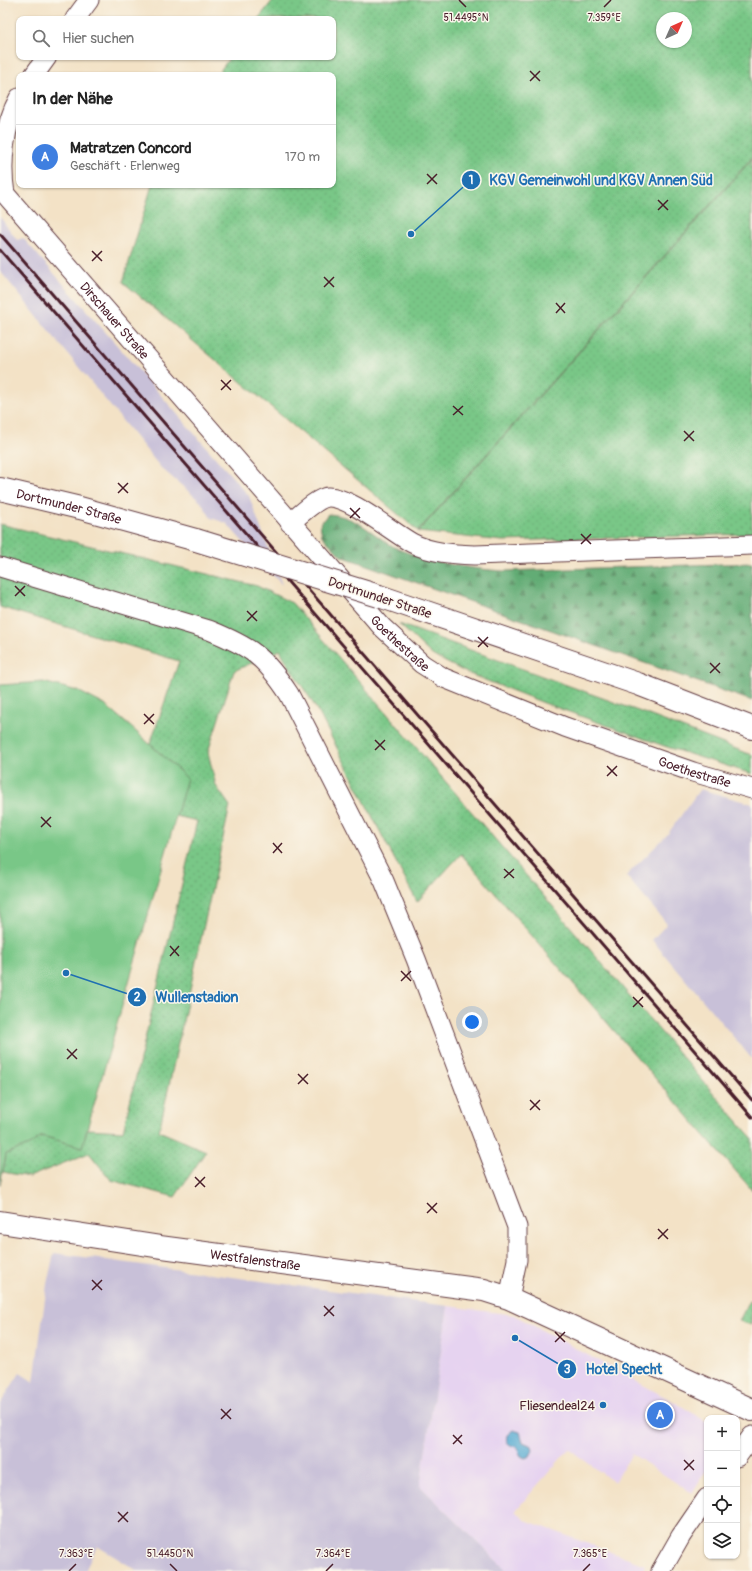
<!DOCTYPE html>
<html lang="de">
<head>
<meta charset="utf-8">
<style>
	:root { --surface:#fff; --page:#f6f6f6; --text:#222; --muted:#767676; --line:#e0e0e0; --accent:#1f6fb2 }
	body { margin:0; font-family:Pangolin,sans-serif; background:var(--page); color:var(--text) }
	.controls { position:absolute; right:12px; bottom:12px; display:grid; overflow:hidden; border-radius:8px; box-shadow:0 1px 3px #0004 }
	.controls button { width:36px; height:36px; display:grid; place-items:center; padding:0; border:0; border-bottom:1px solid var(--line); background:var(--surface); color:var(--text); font:20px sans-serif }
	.compass { position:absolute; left:656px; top:12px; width:36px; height:36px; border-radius:50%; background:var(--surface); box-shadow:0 1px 3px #0004; rotate:45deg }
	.you { position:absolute; left:472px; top:1022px; width:14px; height:14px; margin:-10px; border:3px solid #fff; border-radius:50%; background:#1a73e8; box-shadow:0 0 0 6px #1a73e833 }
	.badge { display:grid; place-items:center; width:26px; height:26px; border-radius:50%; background:var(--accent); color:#fff; font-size:13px; font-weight:700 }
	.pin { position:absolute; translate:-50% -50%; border:2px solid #fff; box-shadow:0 1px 4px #0006 }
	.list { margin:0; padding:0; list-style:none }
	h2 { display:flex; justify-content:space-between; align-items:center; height:52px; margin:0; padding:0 16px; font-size:17px }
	h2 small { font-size:13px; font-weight:400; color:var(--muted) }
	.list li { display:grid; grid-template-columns:26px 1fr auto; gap:12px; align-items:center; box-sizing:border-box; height:64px; padding:0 16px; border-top:1px solid var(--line) }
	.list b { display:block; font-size:15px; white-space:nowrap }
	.list p { margin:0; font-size:13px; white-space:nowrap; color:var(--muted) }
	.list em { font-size:13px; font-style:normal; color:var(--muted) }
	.icon { flex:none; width:22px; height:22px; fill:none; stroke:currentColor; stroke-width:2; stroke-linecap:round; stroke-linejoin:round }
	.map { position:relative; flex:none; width:752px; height:1571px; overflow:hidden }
	.search { position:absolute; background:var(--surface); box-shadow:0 1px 3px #0004; left:16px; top:16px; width:320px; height:44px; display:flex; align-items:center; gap:10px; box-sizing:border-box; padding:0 14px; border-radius:8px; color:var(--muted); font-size:15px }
	.panel { position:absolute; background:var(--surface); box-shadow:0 1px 3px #0004; left:16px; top:72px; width:320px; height:116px; border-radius:8px }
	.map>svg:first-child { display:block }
</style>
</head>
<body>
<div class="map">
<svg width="752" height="1571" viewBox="0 0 752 1571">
	<defs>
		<pattern id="green-dots" width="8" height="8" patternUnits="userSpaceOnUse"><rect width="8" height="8" fill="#79c787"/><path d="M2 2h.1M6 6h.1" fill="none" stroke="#6aaa75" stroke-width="1.8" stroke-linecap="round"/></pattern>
		<pattern id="forest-firs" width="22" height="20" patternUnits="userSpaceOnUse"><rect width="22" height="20" fill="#62ac74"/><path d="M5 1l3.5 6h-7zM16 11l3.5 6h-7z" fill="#538b5f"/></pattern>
	</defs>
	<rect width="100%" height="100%" fill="#fbf7ec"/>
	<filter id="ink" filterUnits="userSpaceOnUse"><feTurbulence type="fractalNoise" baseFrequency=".025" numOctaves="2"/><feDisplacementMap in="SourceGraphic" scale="8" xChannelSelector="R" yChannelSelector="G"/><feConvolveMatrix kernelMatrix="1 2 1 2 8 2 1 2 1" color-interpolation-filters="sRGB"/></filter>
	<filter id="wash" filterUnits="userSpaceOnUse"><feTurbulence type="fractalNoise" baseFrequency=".012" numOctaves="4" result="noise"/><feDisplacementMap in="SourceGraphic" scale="16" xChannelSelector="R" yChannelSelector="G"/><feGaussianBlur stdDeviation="0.9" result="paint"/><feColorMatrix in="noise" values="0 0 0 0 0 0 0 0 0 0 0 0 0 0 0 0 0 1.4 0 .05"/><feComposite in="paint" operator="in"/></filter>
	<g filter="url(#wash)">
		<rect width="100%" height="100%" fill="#f3e2c6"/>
		<!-- built -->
		<path fill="#e6d3f0" d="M448,1306L514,1315L678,1404L707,1422V1469L692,1493L632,1454L614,1482L569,1449L515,1511L525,1520L645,1565L643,1571H507L420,1486Z"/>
		<!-- industrial -->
		<path fill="#c8c0d8" d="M0,217L17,240L23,238L249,496L282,585L226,523L211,518L201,502L161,468L0,271Z
			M700,789L752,804V1059L652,940L667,924L626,876L667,835Z
			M54,1253L448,1306L420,1486L507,1571H138L97,1546L85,1571H0V1404L20,1373L34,1382L47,1284Z"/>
		<!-- green -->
		<path fill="url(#green-dots)" stroke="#627359" fill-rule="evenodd" d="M273,0H752V158L418,531L123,282L152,185H333V75H217L230,57H333V19H258ZM662,18H686V42H662Z
			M752,159V534L503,541L418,532Z
			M0,524L257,586L292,603L752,1138V1190L461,854L417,902C384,840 352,777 320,715C308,693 292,673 280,650L234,671L208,752L216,786L230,806L159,1131L206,1151L175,1197L111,1180L89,1153L29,1177L3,1172L6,1154L29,1145L42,1136L82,1147L87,1129L123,1131L197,821L176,816L187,778L150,744L179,661L0,607Z
			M399,624L641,712L752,755V774L667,747L544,703L467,673L432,655Z
			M749,1301L752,1302L751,1325L739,1321Z"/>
		<!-- forest -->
		<path fill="url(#forest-firs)" stroke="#566650" d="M328,514C359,516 373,536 398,549C405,552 412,554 419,556C446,565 474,569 503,571L752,563V701L341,556L322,536L320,524Z"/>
		<!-- pitch -->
		<path fill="#79c787" stroke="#627359" d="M43,682L78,691L105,705L131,727L187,778L82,1147L42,1136L29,1145L6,1154L0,1185V685Z"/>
		<!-- water -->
		<path fill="#57aad2" stroke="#50647e" d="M513,1430L520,1432L523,1442L532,1446L533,1450L530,1456L525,1458L521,1456L516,1447C509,1445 505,1443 507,1435Z"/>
	</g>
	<g filter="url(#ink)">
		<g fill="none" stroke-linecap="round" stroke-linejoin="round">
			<!-- street casing -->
			<g stroke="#633c42" stroke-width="21">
				<g id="street">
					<path d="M75,19L89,0"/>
					<path d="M34,75L47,57"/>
					<path id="s1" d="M19,98C4,125 0,164 5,194L382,627L422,664L444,678L565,727L693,772L752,789"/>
					<path d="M290,523C300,515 317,498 328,497C349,496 392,532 412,543C431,553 454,554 475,555L752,545"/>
					<path d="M0,567L209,630C251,647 264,656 289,694L384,881L416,959L517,1227V1260L509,1298"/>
					<path d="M737,1457L752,1436"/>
					<path d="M661,1571L681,1536L707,1498"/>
				</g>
			</g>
			<!-- secondary casing -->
			<g stroke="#633c42" stroke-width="24">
				<g id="secondary">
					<path id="s2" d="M0,489L80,508L196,540"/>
					<path d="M379,596L638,684L752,728"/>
					<path id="s3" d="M0,1222L161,1247L484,1290L509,1298L752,1410"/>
				</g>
			</g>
			<!-- street -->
			<use href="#street" stroke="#fff" stroke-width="19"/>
			<!-- secondary -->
			<use href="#secondary" stroke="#fff" stroke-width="22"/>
			<!-- rail -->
			<path stroke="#4a1f2b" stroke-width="3" d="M0,234L752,1100
				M0,250L752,1117"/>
			<!-- secondary-bridge casing -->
			<g stroke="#633c42" stroke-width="24" stroke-linecap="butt">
				<path id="secondary-bridge" d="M196,540L379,596"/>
			</g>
			<!-- secondary-bridge -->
			<use href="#secondary-bridge" stroke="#fff" stroke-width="22"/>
		</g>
	</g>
	<!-- ticks -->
	<path fill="none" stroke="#4a1f2b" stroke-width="1.5" d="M459,0L466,7M604,7L611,0M530,71L540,81M530,81L540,71M427,174L437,184M427,184L437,174M658,200L668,210M658,210L668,200M92,251L102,261M92,261L102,251M324,277L334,287M324,287L334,277M556,303L565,313M556,313L565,303M221,380L231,390M221,390L231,380M453,406L463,415M453,415L463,406M684,431L694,441M684,441L694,431M118,483L128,493M118,493L128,483M350,508L360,518M350,518L360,508M581,534L591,544M581,544L591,534M15,586L25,596M15,596L25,586M247,611L257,621M247,621L257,611M478,637L488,647M478,647L488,637M710,663L720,673M710,673L720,663M144,714L154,724M144,724L154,714M375,740L385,750M375,750L385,740M607,766L617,776M607,776L617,766M41,817L51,827M41,827L51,817M273,843L282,853M273,853L282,843M504,869L514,878M504,878L514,869M170,946L179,956M170,956L179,946M401,971L411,981M401,981L411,971M633,997L643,1007M633,1007L643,997M67,1049L77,1059M67,1059L77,1049M298,1074L308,1084M298,1084L308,1074M530,1100L540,1110M530,1110L540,1100M195,1177L205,1187M195,1187L205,1177M427,1203L437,1213M427,1213L437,1203M658,1229L668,1239M658,1239L668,1229M92,1280L102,1290M92,1290L102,1280M324,1306L334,1316M324,1316L334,1306M555,1332L565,1342M555,1342L565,1332M221,1409L231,1419M221,1419L231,1409M453,1435L462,1444M453,1444L462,1435M684,1460L694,1470M684,1470L694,1460M118,1512L128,1522M118,1522L128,1512M170,1564L177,1571M69,1571L76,1564M326,1571L333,1564M583,1571L590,1564"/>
	<!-- markers -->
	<circle fill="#1f6fb2" stroke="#fbf7ec" stroke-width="1.5" cx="603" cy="1405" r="4"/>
	<g text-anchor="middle" stroke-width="3" stroke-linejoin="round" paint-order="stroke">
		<!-- street labels -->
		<g font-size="13" fill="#4a1f2b" stroke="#fbf7ec">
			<text dy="5" stroke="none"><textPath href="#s1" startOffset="266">Dirschauer Straße</textPath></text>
			<text dy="5" stroke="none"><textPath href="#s2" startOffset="71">Dortmunder Straße</textPath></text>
			<text transform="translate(380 597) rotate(18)" y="5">Dortmunder Straße</text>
			<text dy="5" stroke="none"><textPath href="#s1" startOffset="697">Goethestraße</textPath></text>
			<text dy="5" stroke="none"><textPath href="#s1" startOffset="1021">Goethestraße</textPath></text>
			<text dy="5" stroke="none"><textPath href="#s3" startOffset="258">Westfalenstraße</textPath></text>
		</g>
		<!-- poi labels -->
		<g font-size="13" fill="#4a1f2b" stroke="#fbf7ec" text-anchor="end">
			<text x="595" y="1410">Fliesendeal24</text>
		</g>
	</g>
	<g font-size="10" text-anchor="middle" fill="#4a1f2b" stroke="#fbf7ec" stroke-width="3" stroke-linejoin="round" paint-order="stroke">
		<text x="466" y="21">51.4495°N</text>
		<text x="604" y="21">7.359°E</text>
		<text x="76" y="1557">7.363°E</text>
		<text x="170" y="1557">51.4450°N</text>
		<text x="333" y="1557">7.364°E</text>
		<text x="590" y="1557">7.365°E</text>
	</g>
	<!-- callouts -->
	<path fill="none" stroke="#1f6fb2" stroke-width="1.5" d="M411 234L471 180M66 973L137 997M515 1338L567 1369"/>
	<g fill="#1f6fb2" stroke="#fbf7ec" stroke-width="1.5">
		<circle cx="411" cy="234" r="4"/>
		<circle cx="66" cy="973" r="4"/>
		<circle cx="515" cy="1338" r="4"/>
		<circle cx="471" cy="180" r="10"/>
		<circle cx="137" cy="997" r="10"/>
		<circle cx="567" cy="1369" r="10"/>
	</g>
	<g font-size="12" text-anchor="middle" font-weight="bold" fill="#fff">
		<text x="471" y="184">1</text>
		<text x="137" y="1001">2</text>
		<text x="567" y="1373">3</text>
	</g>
	<g font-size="14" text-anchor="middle" font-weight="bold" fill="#1f6fb2" stroke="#fbf7ec" stroke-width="3" stroke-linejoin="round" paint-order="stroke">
		<text x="601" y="185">KGV Gemeinwohl und KGV Annen Süd</text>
		<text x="197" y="1002">Wullenstadion</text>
		<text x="624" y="1374">Hotel Specht</text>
	</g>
</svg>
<div class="controls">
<button>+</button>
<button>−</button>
<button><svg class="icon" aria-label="locate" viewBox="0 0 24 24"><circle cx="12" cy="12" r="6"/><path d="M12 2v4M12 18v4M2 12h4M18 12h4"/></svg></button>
<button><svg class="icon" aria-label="layers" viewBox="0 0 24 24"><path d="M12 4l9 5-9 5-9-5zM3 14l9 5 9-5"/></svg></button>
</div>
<svg class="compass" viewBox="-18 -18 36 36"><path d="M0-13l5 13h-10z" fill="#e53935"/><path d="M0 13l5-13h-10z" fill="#767676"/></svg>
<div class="you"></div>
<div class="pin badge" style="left:660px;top:1415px;background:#3f7fe0">A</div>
<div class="search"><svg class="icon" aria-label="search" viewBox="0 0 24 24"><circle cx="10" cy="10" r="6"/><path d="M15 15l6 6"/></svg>Hier suchen</div>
<section class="panel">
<h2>In der Nähe<small></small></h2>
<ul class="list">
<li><span class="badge" style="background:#3f7fe0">A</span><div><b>Matratzen Concord</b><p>Geschäft · Erlenweg</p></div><em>170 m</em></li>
</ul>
</section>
</div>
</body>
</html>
